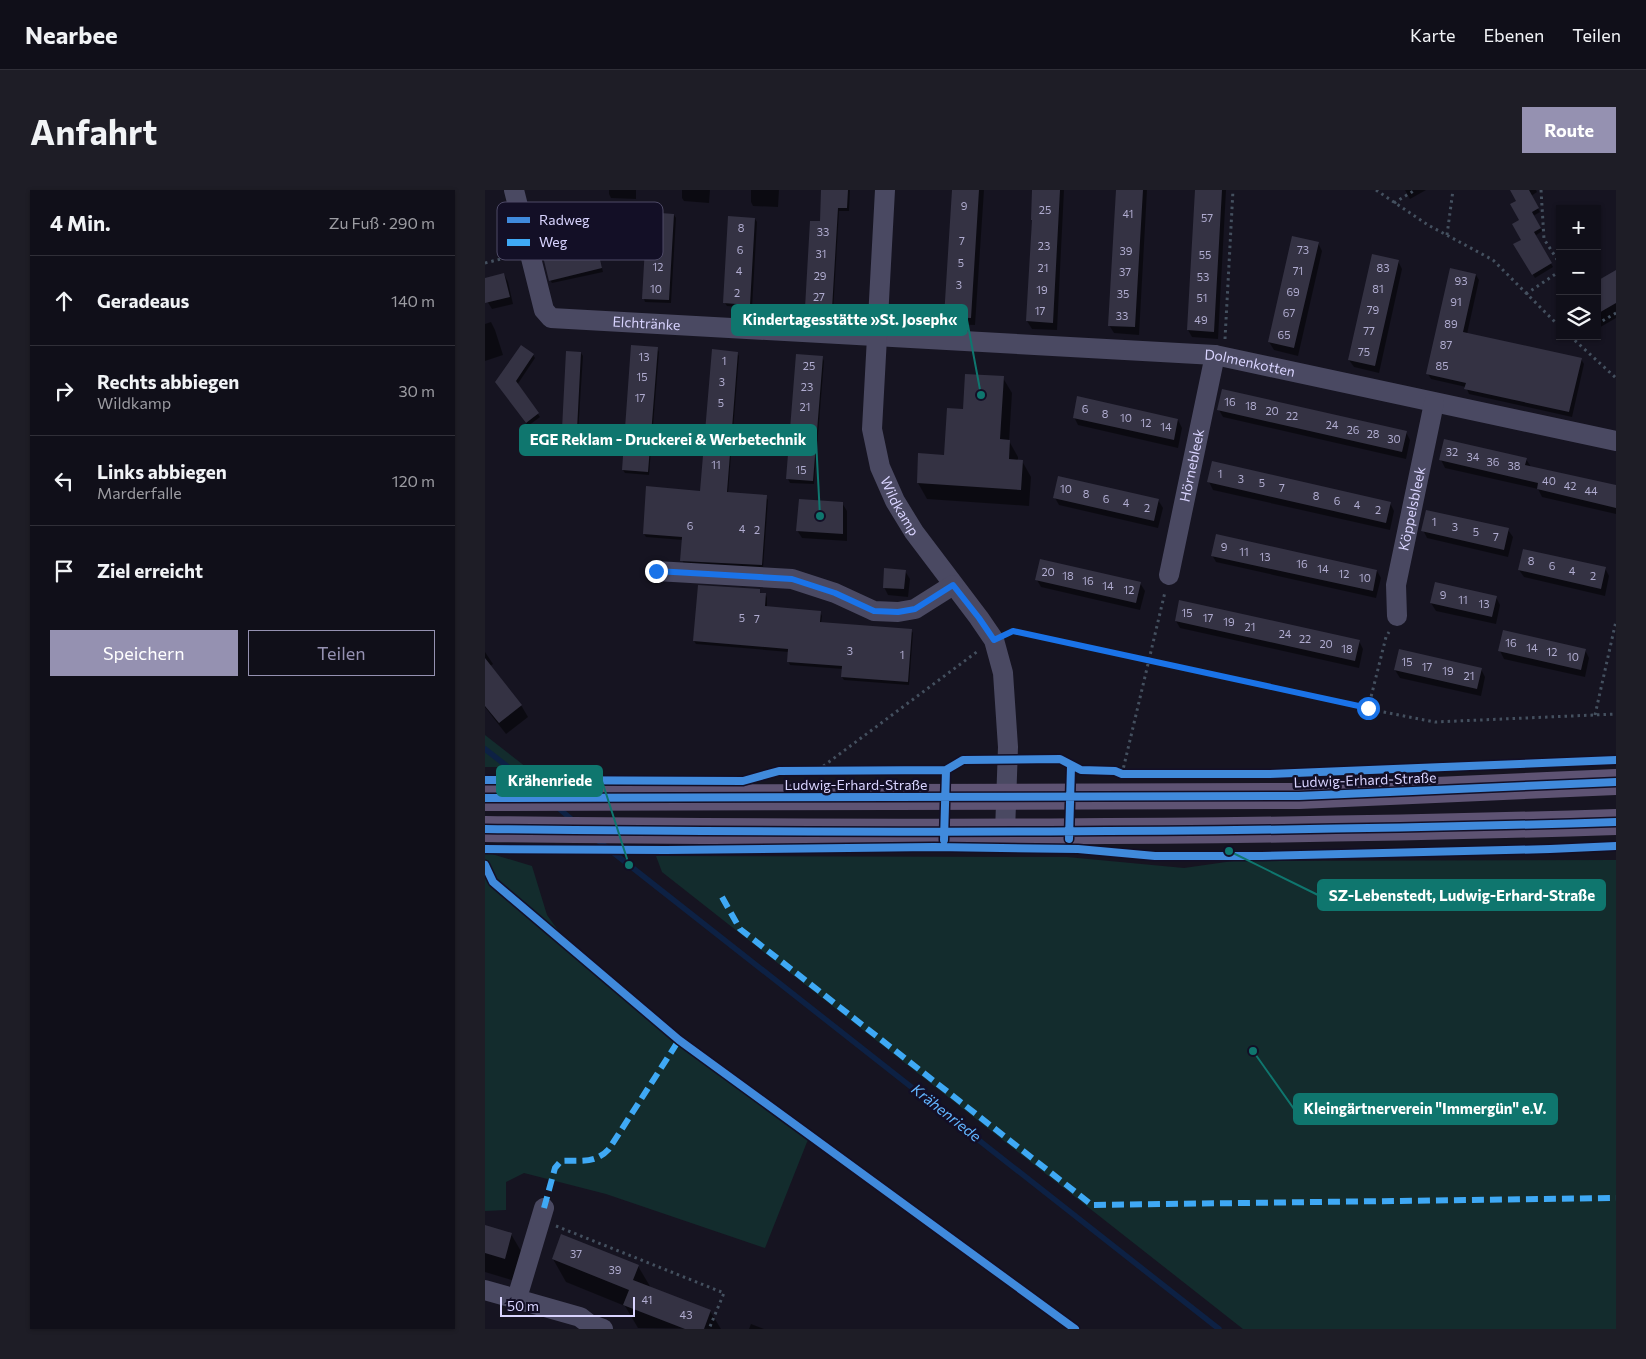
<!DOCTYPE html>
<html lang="de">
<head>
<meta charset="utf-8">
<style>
	:root { --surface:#100f19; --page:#1e1d26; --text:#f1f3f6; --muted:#9c9ca2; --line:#302f38; --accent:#9591b1 }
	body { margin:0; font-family:Commissioner,sans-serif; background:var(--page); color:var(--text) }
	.controls { position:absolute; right:15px; top:15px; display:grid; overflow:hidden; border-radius:0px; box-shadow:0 1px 4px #0004 }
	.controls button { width:45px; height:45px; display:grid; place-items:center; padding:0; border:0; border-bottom:1px solid var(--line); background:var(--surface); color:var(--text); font:25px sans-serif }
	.scale { position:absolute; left:15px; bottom:12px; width:135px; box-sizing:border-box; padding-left:5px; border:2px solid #d9d4ff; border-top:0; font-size:14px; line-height:18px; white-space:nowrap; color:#d9d4ff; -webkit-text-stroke:4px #130f26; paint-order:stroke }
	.stop { position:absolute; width:15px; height:15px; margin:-11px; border:4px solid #1a73e8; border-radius:50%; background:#fff }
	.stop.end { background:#1a73e8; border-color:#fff; box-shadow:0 1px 5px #0008 }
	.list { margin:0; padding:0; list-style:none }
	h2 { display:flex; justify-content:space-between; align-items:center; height:65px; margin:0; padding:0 20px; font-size:21px }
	h2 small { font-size:16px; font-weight:400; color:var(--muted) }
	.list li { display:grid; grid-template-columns:32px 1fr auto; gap:15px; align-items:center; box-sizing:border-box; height:90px; padding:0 20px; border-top:1px solid var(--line) }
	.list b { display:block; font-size:19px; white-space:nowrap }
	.list p { margin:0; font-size:16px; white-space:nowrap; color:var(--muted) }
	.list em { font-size:16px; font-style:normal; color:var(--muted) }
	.actions { display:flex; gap:10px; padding:15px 20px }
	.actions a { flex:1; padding:11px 0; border:1px solid var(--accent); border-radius:0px; text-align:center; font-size:18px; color:var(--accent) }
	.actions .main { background:var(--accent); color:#fff }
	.icon { flex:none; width:28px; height:28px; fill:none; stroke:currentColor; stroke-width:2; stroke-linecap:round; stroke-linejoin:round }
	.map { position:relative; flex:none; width:1131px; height:1139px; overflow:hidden; border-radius:0px }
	header { display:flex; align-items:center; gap:30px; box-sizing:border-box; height:70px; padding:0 25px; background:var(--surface); border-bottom:1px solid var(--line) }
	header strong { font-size:24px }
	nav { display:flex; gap:28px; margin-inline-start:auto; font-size:18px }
	.intro { display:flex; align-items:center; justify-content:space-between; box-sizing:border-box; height:120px; padding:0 30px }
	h1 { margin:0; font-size:35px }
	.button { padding:12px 22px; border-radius:0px; background:var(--accent); color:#fff; font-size:18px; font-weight:700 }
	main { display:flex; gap:30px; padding:0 30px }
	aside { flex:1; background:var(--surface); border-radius:0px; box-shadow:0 1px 4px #0004 }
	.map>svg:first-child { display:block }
</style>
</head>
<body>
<header>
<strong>Nearbee</strong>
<nav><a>Karte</a><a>Ebenen</a><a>Teilen</a></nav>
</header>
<div class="intro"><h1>Anfahrt</h1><a class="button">Route</a></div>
<main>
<aside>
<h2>4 Min.<small>Zu Fuß · 290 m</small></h2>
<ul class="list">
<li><svg class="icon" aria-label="ahead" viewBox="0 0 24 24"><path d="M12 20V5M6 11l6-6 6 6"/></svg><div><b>Geradeaus</b></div><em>140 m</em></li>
<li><svg class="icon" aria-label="right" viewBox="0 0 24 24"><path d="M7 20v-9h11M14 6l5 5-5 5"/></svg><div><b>Rechts abbiegen</b><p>Wildkamp</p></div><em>30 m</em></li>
<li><svg class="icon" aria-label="left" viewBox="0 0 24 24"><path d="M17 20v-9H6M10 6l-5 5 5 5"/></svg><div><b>Links abbiegen</b><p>Marderfalle</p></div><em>120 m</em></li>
<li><svg class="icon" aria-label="arrive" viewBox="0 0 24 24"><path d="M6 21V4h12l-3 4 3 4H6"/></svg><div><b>Ziel erreicht</b></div></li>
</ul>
<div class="actions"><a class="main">Speichern</a><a>Teilen</a></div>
</aside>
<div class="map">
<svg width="1131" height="1139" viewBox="0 0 1131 1139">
	<rect width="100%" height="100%" fill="#161421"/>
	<!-- green -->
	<path fill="#132c2d" d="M0,545L41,577H0Z
		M0,662L47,676L62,725L88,761L194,850L326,946L322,952L280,1058L121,1004L39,983L21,992V1020L0,1021Z
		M171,666L582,667L699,678L748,671L1131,670V1139H758L177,682Z"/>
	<!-- shadow -->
	<path fill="#0007" d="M124,0H151V9L126,8L124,4Z
		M197,0H225L224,13L199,11L197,8Z
		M266,0H294L293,17L268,16L266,12Z
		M337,0H365L364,21H354L348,122L323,121L321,117L336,33Z
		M469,0H499L490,135L464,134L460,126Z
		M549,0H579L572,140L547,139L542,131Z
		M632,0H662L654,145L629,143L624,135Z
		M711,0H741L733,149L707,147L703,140Z
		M920,0H941L925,9Z
		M1026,0H1051L1052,2L1046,6L1055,22L1048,26L1057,41L1050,46L1068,77L1050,88L1030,54L1038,50L1032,11Z
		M189,25L191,28L186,113L160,112L159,109Z
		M105,27L118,82L67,93L65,90Z
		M270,29L272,32L267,118L242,116L240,113Z
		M833,53L837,61L813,166L789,160L784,152Z
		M913,71L917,79L894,183L869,177L864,170Z
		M1131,81V128L1112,139V92Z
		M19,84L23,92L28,114L7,119L2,111H0V89Z
		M991,85L994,90L982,144L1096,169L1099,174L1087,227L984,204L981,197L946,189L943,184Z
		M6,132L10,140L18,165L0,171V134Z
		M1092,146H1101L1094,150Z
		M172,158L174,162L164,285L140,283L138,280Z
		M96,163L98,166L93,243L80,242L78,238Z
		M252,163L254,166L243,303L281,307L283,310L278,378L199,374L197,370L198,350L161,347L159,344L217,303Z
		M48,165L50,168L32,195L55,227L43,236L14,196Z
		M337,167L339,171L329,294L305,293L303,289Z
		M518,188L527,203L524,251L533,267V271H537L546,287L544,316L442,309L433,293L434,265L460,266L479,221Z
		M734,220L921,242L925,250L921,269L738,227Z
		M589,227L693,230L697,238L693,258L593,235Z
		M1041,269L1046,277L1131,297V324L1057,307L1053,299L960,278L956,270Z
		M724,292L905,313L909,321L905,340L728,300Z
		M570,308L673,310L678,318L673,338L574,315Z
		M357,313L362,321V351L317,348L312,340Z
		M938,340H1023L1028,347L1023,367L942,348Z
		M727,365L892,381L896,388L891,408L731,372Z
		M1120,378L1124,386L1120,406L1039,387L1034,380Z
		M420,381L425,389L423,407L403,405L399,397Z
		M552,390L655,393L660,401L655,420L556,397Z
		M274,400L276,404L281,405L282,408V417L335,422L337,426L336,433L426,440L428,443L424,495L359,490L357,487L358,479L305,475L303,471L304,462L211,454L209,451Z
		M1011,407L1015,415L1011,434L951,421L946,413Z
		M691,431L874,451L878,459L874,478L695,438Z
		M1100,460L1104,468L1100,487L1019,469L1015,461Z
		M0,462L8,474L5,476L36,515L43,527L21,544L0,517Z
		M996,479L1000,487L996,506L915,488L910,480Z
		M0,1037L26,1044L40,1068L33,1092L0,1082Z
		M68,1069L153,1076L166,1098L225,1121L236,1139L153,1138L140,1116L81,1092Z
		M266,1134L279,1139H264Z"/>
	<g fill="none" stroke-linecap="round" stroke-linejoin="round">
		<!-- stream -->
		<path stroke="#0d2144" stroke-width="5.5" d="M0,559L50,598
			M72,617L90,632
			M111,649L734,1139"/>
	</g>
	<!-- building -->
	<path fill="#343243" d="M336,0H363L362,18H353L347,119L320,118L325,31H335Z
		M467,0H494L486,128L459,127Z
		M547,0H575L568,133L541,131L547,30H546Z
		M631,0H658L650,137L623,136Z
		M710,0H737L729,142L702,140Z
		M1025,0H1044L1054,18L1047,22L1056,38L1049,42L1067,73L1047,85L1028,54L1036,50L1027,34L1034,30L1025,14L1031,11Z
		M162,22L189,24L184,110L157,109Z
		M105,25L117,78L64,91L51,38Z
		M243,26L270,28L265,115L238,113Z
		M807,46L834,52L809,158L783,152Z
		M887,64L914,70L890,176L863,170Z
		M965,78L991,84L978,142L1097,168L1084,222L979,199L981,193L941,184Z
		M1131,80V113L1112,124V91Z
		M19,83L25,107L0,113V88Z
		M36,155L49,164L31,191L54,223L41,233L10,192Z
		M146,155L173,157L163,282L137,280Z
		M227,159L253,162L242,302L282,305L277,375L195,371L197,347L158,344L161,296L215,301Z
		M81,161L96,162L92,240L77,239Z
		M311,164L338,166L328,291L301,289Z
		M480,184L519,186L515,249L525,250L524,269L538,270L536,300L432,293L433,263L459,265L462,218L478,219Z
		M737,199L922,241L917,262L732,220Z
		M592,206L693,229L689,250L588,228Z
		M959,249L1042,268L1040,275L1131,295V318L1052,299L1053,293L954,270Z
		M727,271L906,312L901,333L722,292Z
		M573,286L674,309L669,331L568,308Z
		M314,309L358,312V344L311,341Z
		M941,320L1024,338L1019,360L936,341Z
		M731,344L892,380L888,401L726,366Z
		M1038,359L1121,377L1116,399L1033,380Z
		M555,369L656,392L651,413L550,390Z
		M399,378L421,380L419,399L398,398Z
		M950,392L1012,406L1007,427L945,413Z
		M213,395L275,399V403H281L280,416L336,421L335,432L427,439L423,492L356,487L357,476L302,472L303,459L208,451Z
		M694,410L875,450L870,471L690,431Z
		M1018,440L1101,459L1096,480L1013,461Z
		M914,459L997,478L992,499L909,480Z
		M0,468L37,515L14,533L0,516Z
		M0,1035L27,1043L20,1069L0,1063Z
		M76,1044L154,1075L148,1090L226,1120L219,1139H200L138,1115L144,1100L67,1069Z"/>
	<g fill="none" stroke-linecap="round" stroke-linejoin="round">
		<!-- path -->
		<path stroke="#44505f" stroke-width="3" stroke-dasharray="2.5 4" stroke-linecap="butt" d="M891,0L943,35L1008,70L1075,137
			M1056,0L1059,49L1075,74
			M909,13L930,0
			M962,45L968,0
			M0,73L28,66
			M1041,104L1075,81
			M1112,134L1131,123
			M1085,146L1131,188
			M740,149L748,0
			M524,442L527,441L883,519L950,532L1131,524
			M883,519L901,447L904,442
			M1110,525L1131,431
			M333,580L493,461
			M637,584L680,402
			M71,1036L239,1103L224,1139"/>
		<!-- minor -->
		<g stroke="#4a4962" stroke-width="20">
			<path id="s1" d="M29,0L59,120L66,128L730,165L1131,251"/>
			<path id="s2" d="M400,0L387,239L395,277L410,311L429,342L494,428L509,450L518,483L523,557L520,642"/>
			<path d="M171,381L307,389L350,403L389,421L413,422L430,419L468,395"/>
			<path id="s3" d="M684,385L730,165"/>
			<path id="s4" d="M912,426L911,395L949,213"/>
			<path d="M0,1100L95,1127L104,1134L118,1139"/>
			<path d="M32,1108L59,1018"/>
		</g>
		<!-- major -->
		<path stroke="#5e5373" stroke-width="26" d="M0,608L814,606L1131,592
			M0,639C377,643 754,644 1131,632"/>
		<!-- quiet -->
		<path stroke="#3fa9f5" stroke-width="6" stroke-dasharray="12 6" stroke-linecap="butt" d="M237,707L255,739L607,1015L1131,1008
			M59,1018L70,978L76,971C96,970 110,974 124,959L194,850"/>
		<!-- cycleway casing -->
		<g stroke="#130f26" stroke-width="11">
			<path id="cycleway" d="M0,590L258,591L294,581L461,580L478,570L575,569L596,580L630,581L637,584H784L1131,570
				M0,608L814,606L1131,592
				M0,639C377,643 754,644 1131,632
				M584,649L586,576
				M459,650L461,580
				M0,659L181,660L449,657L593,659L670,666H777L1065,659L1131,656
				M0,675L8,692L194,850L590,1139"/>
		</g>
		<!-- cycleway -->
		<use href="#cycleway" stroke="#408adc" stroke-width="8"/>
	</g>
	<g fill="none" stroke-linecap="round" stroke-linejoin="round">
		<!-- route -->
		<path stroke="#1a73e8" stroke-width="6" d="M171,381L307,389L350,403L389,421L413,422L430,419L468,395L494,428L509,450L528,441L883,518"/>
	</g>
	<g text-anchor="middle" stroke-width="5" stroke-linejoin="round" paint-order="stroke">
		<!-- number labels -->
		<g font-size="11" fill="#b0acd0">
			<text x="479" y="20">9</text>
			<text x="560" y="24">25</text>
			<text x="643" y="28">41</text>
			<text x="722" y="32">57</text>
			<text x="256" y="42">8</text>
			<text x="338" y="46">33</text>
			<text x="477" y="55">7</text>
			<text x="559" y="60">23</text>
			<text x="255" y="64">6</text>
			<text x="818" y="64">73</text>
			<text x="641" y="65">39</text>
			<text x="336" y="68">31</text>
			<text x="720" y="69">55</text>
			<text x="476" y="77">5</text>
			<text x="173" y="81">12</text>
			<text x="558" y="82">21</text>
			<text x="898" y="82">83</text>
			<text x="254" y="85">4</text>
			<text x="813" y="85">71</text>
			<text x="640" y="86">37</text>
			<text x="335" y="90">29</text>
			<text x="718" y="91">53</text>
			<text x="976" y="95">93</text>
			<text x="474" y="99">3</text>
			<text x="171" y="103">10</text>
			<text x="893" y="103">81</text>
			<text x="557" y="104">19</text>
			<text x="808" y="106">69</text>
			<text x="252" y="107">2</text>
			<text x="638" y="108">35</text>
			<text x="334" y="111">27</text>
			<text x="717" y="112">51</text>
			<text x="971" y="116">91</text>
			<text x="888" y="124">79</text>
			<text x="555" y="125">17</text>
			<text x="804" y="127">67</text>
			<text x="637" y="130">33</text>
			<text x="716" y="134">49</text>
			<text x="966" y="138">89</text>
			<text x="884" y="145">77</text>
			<text x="799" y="149">65</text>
			<text x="961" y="159">87</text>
			<text x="879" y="166">75</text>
			<text x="159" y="171">13</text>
			<text x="239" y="175">1</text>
			<text x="324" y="180">25</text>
			<text x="957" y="180">85</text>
			<text x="157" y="191">15</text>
			<text x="237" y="196">3</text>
			<text x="322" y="201">23</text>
			<text x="155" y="212">17</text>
			<text x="745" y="216">16</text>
			<text x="236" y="217">5</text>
			<text x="766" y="220">18</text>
			<text x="320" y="221">21</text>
			<text x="600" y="223">6</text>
			<text x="787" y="225">20</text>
			<text x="620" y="228">8</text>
			<text x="807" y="230">22</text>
			<text x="641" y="232">10</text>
			<text x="661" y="237">12</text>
			<text x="847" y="239">24</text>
			<text x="681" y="241">14</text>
			<text x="868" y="244">26</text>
			<text x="888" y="248">28</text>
			<text x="909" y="253">30</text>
			<text x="967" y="266">32</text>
			<text x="988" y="271">34</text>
			<text x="1008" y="276">36</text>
			<text x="231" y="279">11</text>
			<text x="1029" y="280">38</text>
			<text x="316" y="284">15</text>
			<text x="735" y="288">1</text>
			<text x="756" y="293">3</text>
			<text x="1064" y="295">40</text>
			<text x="777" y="297">5</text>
			<text x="1085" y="300">42</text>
			<text x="797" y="302">7</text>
			<text x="581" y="303">10</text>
			<text x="1106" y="305">44</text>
			<text x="601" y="308">8</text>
			<text x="831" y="310">8</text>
			<text x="621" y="313">6</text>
			<text x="852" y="315">6</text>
			<text x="641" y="317">4</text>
			<text x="872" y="319">4</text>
			<text x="662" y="322">2</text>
			<text x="893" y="324">2</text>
			<text x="949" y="336">1</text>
			<text x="205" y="340">6</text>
			<text x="970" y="341">3</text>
			<text x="257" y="343">4</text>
			<text x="272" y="344">2</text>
			<text x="991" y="346">5</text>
			<text x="1011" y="351">7</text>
			<text x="739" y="361">9</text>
			<text x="759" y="366">11</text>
			<text x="780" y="371">13</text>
			<text x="1046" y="375">8</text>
			<text x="817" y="378">16</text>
			<text x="1067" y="380">6</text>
			<text x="838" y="383">14</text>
			<text x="1087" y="385">4</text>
			<text x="563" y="386">20</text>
			<text x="859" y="388">12</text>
			<text x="583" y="390">18</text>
			<text x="1108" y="390">2</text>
			<text x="880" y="392">10</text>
			<text x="603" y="395">16</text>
			<text x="623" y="400">14</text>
			<text x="644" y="404">12</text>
			<text x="958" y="409">9</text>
			<text x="978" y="414">11</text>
			<text x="999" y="418">13</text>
			<text x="702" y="427">15</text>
			<text x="257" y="432">5</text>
			<text x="723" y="432">17</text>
			<text x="272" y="433">7</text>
			<text x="744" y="436">19</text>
			<text x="765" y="441">21</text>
			<text x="800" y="448">24</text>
			<text x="820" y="453">22</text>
			<text x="1026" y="457">16</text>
			<text x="841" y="458">20</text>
			<text x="1047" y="462">14</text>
			<text x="862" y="463">18</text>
			<text x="365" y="465">3</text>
			<text x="1067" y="466">12</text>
			<text x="417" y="469">1</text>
			<text x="1088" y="471">10</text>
			<text x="922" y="476">15</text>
			<text x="942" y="481">17</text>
			<text x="963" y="485">19</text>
			<text x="984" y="490">21</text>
			<text x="91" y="1068">37</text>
			<text x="130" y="1084">39</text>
			<text x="162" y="1114">41</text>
			<text x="201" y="1129">43</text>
		</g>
		<!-- street labels -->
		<g font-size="14" fill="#d9d4ff" stroke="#130f26">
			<text dy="5" stroke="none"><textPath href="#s1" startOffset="230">Elchtränke</textPath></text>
			<text dy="5" stroke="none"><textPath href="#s1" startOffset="835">Dolmenkotten</textPath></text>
			<text dy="5" stroke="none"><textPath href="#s3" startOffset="112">Hörnebleek</textPath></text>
			<text dy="5" stroke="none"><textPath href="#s2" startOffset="322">Wildkamp</textPath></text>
			<text dy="5" stroke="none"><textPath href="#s4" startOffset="109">Köppelsbleek</textPath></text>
			<text transform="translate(880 590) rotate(-2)" y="5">Ludwig-Erhard-Straße</text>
			<text x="371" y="600">Ludwig-Erhard-Straße</text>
		</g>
		<!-- water labels -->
		<g font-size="15" font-style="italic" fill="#62b6ff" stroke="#130f26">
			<text transform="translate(461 923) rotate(38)" y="5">Krähenriede</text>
		</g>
	</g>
	<!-- legend -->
	<rect x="12" y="12" width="166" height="58" rx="8" fill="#130f26" stroke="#4e4a67" stroke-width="1"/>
	<rect x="22" y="27" width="23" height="6" fill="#408adc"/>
	<rect x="22" y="49" width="23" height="7" fill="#3fa9f5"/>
	<g font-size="14" fill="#d9d4ff">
		<text x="54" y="35">Radweg</text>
		<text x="54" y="57">Weg</text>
	</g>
	<!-- callouts -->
	<path fill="none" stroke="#0f766e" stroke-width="2" d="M496 205L482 130M335 326L331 250M144 675L117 591M744 661L833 705M768 861L809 919"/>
	<g fill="#0f766e" stroke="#130f26" stroke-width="2">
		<circle cx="496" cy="205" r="5"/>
		<circle cx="335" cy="326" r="5"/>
		<circle cx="144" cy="675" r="5"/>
		<circle cx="744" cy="661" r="5"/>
		<circle cx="768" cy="861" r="5"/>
	</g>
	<g fill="#0f766e" stroke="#0f766e" stroke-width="2">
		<rect x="247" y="115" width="235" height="30" rx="5"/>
		<rect x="35" y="235" width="296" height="30" rx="5"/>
		<rect x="12" y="576" width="105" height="30" rx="5"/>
		<rect x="833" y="690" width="287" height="30" rx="5"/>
		<rect x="809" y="904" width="263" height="30" rx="5"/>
	</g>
	<g font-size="15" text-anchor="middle" font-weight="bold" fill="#fff">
		<text x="365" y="135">Kindertagesstätte »St. Joseph«</text>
		<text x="183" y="255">EGE Reklam - Druckerei &amp; Werbetechnik</text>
		<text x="65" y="596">Krähenriede</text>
		<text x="977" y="711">SZ-Lebenstedt, Ludwig-Erhard-Straße</text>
		<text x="940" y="924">Kleingärtnerverein "Immergün" e.V.</text>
	</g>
</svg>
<div class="controls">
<button>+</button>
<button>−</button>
<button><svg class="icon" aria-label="layers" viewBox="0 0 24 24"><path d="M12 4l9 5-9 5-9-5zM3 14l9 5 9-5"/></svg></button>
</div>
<div class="scale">50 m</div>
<div class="stop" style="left:883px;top:518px"></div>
<div class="stop end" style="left:171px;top:381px"></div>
</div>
</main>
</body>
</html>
